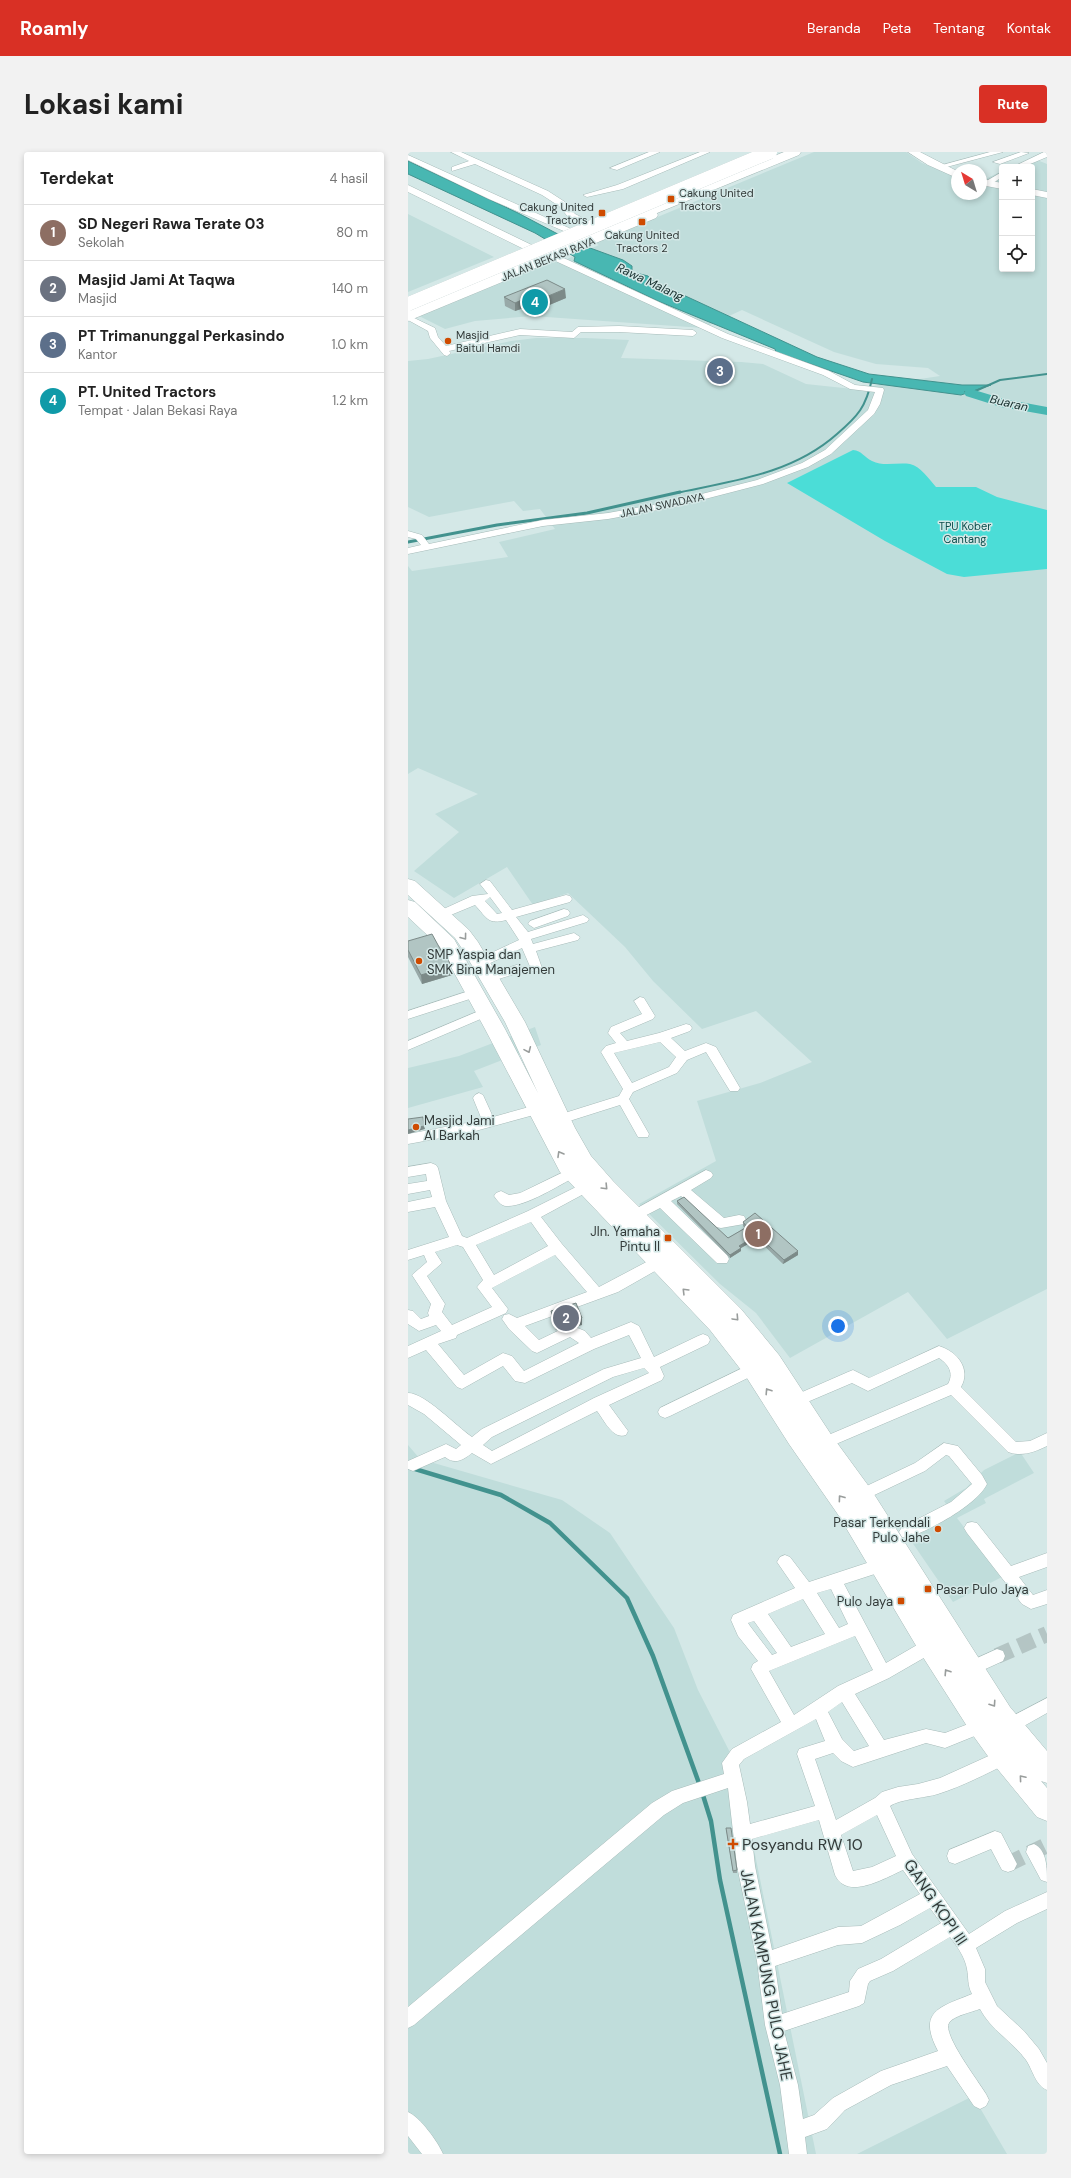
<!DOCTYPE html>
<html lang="id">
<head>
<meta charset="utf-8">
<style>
	:root { --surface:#fff; --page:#f2f2f2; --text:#222; --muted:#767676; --line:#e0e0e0; --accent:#d93025 }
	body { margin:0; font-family:"DM Sans",sans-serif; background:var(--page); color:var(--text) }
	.controls { position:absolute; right:12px; top:12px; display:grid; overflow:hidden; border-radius:4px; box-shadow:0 2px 6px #0003 }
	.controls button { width:36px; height:36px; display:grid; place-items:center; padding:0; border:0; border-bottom:1px solid var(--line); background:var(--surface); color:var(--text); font:20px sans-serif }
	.compass { position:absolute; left:543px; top:12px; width:36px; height:36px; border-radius:50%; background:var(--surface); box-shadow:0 2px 6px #0003; rotate:322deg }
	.you { position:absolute; left:430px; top:1174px; width:14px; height:14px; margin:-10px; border:3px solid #fff; border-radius:50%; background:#1a73e8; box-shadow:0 0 0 6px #1a73e833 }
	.badge { display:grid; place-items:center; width:26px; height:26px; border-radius:50%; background:var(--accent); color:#fff; font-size:13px; font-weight:700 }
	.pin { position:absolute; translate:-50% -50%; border:2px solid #fff; box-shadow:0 1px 4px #0006 }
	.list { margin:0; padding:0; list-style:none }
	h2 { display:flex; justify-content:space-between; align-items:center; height:52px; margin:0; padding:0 16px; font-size:17px }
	h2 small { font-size:13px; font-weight:400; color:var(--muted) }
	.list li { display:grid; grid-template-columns:26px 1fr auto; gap:12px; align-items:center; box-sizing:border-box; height:56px; padding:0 16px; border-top:1px solid var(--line) }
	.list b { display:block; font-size:15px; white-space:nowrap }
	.list p { margin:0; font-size:13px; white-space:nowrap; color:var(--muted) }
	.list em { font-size:13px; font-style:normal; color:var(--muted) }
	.icon { flex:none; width:22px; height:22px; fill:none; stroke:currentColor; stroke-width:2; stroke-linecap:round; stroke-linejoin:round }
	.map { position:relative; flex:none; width:639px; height:2002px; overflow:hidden; border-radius:4px }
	header { display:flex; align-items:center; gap:24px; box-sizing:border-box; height:56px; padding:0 20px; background:var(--accent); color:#fff }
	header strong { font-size:19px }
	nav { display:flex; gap:22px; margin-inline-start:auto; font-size:14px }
	.intro { display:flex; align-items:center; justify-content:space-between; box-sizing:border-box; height:96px; padding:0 24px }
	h1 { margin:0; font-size:28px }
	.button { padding:10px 18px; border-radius:4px; background:var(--accent); color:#fff; font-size:14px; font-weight:700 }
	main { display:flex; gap:24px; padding:0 24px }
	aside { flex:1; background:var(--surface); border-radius:4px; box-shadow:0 2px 6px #0003 }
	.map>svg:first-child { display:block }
</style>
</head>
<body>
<header>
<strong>Roamly</strong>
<nav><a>Beranda</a><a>Peta</a><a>Tentang</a><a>Kontak</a></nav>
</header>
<div class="intro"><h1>Lokasi kami</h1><a class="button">Rute</a></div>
<main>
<aside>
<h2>Terdekat<small>4 hasil</small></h2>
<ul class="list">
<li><span class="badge" style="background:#8d6e63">1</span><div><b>SD Negeri Rawa Terate 03</b><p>Sekolah</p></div><em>80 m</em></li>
<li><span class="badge" style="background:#6b7280">2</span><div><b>Masjid Jami At Taqwa</b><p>Masjid</p></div><em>140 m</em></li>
<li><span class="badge" style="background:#5c6f8a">3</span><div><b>PT Trimanunggal Perkasindo</b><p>Kantor</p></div><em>1.0 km</em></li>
<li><span class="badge" style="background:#0f9aa8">4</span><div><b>PT. United Tractors</b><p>Tempat · Jalan Bekasi Raya</p></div><em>1.2 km</em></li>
</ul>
</aside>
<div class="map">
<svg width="639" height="2002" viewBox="0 0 639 2002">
	<rect width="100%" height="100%" fill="#d4e8e7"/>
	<!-- built -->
	<path fill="#c0dddb" d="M406,0H498L514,11L549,25V42H573V29L594,19V117H624V15H604L624,6L639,12V1137L539,1187L500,1140L382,1206L348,1161L312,1132L231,1052L308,1009L289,949L352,931L404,910L348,859L294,877L245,829L217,795L160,741L125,753L99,715L46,746L6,719L51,680L27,662L70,642L10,616L0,622V414L4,419L100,405L91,390L147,377L132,357L115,359L106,349L21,365L0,355V209L20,207L103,189L128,186H177L221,188L213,206L333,210L355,212L398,232L445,237L532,224L520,216L468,212L426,200L334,158L295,176L124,164L67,169L37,177L7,162L150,103L159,107L191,93L187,91Z
		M0,62L86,105L0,140Z
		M127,875L133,893L66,919L75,935L0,956V916L51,904Z
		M0,1293L12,1307L154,1348L202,1381L266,1476L290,1538L329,1614L408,2002H0Z
		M612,1300L626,1321L576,1347L578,1351L549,1366L594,1425L545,1450L497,1380L541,1356L536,1349L558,1336L576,1318Z
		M565,1944L599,2002H449Z"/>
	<!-- green -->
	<path fill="#4bddd7" d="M445,298C454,299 456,305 464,309C476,315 489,310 502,312C512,314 521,327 528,335H568L589,345L639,358V417L556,425L539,422L477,389L379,331Z"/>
	<!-- water -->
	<path fill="#48b7b2" stroke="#42928e" d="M0,9L110,61L163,89L215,108L224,114V120L240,124L243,128L409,205L461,222L554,233H583L553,243L455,230L368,200L367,197L250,149L166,109L167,105L127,81L0,22Z"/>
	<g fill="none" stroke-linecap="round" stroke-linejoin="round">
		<!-- stream-far3 -->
		<path stroke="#42928e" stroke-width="2" d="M557,240L563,241L592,228L639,222
			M268,341C325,329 384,322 429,282C450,264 458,255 464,227"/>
		<!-- stream-far2 -->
		<path stroke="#42928e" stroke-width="3" d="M0,390L89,373L179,361L272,340"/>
		<!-- stream-far1 -->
		<path stroke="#42928e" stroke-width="3.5" d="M0,1315L3,1316"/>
		<!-- stream -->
		<path stroke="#42928e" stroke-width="4.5" d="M0,1315L93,1343L142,1371L219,1446L245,1504L292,1634
			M294,1640L303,1669L312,1728L372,2002"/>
		<!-- river -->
		<path fill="#48b7b2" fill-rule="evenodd" d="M563,237L596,247L639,255V263L593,255L558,244L556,241L558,238Z"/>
		<!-- minor-tunnel -->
		<path stroke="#b4c5c4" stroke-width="16" stroke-dasharray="16 8" stroke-linecap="butt" d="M589,1504L639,1482
			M600,1712L639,1693"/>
		<!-- minor casing -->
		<g stroke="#a7bbb9" stroke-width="1">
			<path id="minor" d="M43,0H53L140,39L157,50L167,62L187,72L180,74L161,66L151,54L134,43L67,12L44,19V15L61,9Z
				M241,0H252L209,18L202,16Z
				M292,0H302L215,37L179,45L175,43L209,33Z
				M582,0H595L531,17L527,15Z
				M613,0L621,1L592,12L585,10Z
				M636,0H639V5L615,15H605Z
				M0,3L172,81L165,83L81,47L0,8Z
				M594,20V25L582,33L575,31Z
				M141,102H147L320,182L421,219L447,233L475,236L476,238L472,252L466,262L423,302L400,315L355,332L266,355L200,367L135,374L0,402V396L13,393L8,387L0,385V379L14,383L21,392L135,368L200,361L266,349L349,328L394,311L417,298L460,258L467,240L442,237L415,223L314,186L141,106Z
				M0,163L27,176L30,185L38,194L112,177L164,180L170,175L211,174L285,178L289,181L285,184L211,180H173L166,186L112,183L41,199L43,201L39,204L36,203L22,186L20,179L0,168Z
				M78,728L82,729L104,758L158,743L162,744L164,747L162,750L108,765L120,780L175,763L181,767L179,770L123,787L125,792L166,781L172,785L170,788L128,799L134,816L132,819H124L114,796L76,814H68L66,811L68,808L111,788L98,768C80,773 79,766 67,753L33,767L27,763L29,760L64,744L80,742L72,732ZM82,745L94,761L89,762L77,749Z
				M156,757L160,758L162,761L160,764L126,776L120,772L122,769Z
				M109,813L113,814L115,817L113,820L81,830L75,826L77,823Z
				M67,837L73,841L71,844L0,867V859Z
				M232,845L236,846L247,864L245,867L212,881L219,889L251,881L278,872L282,873L284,876L282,879L263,886L277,899L298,891L308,895L332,936L330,939H322L298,900L279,908L269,921L225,940L221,947L241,982L240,985H230L212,953L152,972L147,970L146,967L147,964L211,944L215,937L193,900L198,894L208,891L200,881L203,875L234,862L226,849ZM252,890L268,905L261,915L224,931L206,901Z
				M78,856L82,857L84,860L82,863L0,898V889Z
				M71,941L75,943L85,965L128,953L133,955L134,958L133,961L60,981L0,992V982L74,968L65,946L67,943Z
				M23,1011L28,1013L30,1016L38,1049L54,1084L59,1086L120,1059L178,1030L183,1032L185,1035L183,1038L133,1065L154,1092L191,1135L244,1107L249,1106L254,1107L256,1111L254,1115L210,1140L117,1174L131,1188L162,1173L177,1179L183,1186L223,1170L231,1174L246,1205L290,1184L295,1182L300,1184L302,1188L300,1192L252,1215L256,1224L254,1228L201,1253L220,1279L218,1283C205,1288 196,1268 189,1259L83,1312L64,1301C55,1308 47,1313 37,1305L5,1319L0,1317V1309L38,1292L48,1297L53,1293L16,1262L0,1253V1241C17,1241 48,1274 64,1285L74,1277L196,1217L233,1206L221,1183L186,1197L117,1231L107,1229L95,1214L54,1237L49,1235L18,1198L0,1206V1194L33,1179L28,1173L11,1179L0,1172V1158L5,1159L13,1167L21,1164L20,1161L23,1152L4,1123L19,1110L16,1103L0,1108V1098L41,1085L27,1055L0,1060V1050L24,1045L22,1038L0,1042V1032L19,1029L18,1022L0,1025V1015ZM123,1070L140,1094L86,1123L68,1093ZM49,1093L55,1095L75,1128L69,1135L84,1155L44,1173L34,1160L37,1152L19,1124L34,1111L27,1100ZM147,1103L179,1140L109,1166L101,1162L96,1163L94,1167L101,1177L124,1199L129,1201L162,1185L171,1191L116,1219L104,1204L95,1201L56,1223L30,1192L48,1186L49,1183L98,1161L100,1157L84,1136ZM236,1216L241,1221L186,1246L84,1299L75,1293L84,1285L205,1225Z
				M164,1016L169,1018L171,1021L169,1024C151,1033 118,1055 98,1054C93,1054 89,1048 86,1044L88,1041L93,1039L101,1043L112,1041Z
				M298,1018L303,1020L305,1023L303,1026L283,1038L316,1066L331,1063L336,1064L338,1068L336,1072L313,1076L308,1075L273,1044L263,1049L319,1103L321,1107L319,1111H309L252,1056L227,1069L222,1068L220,1064L222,1060Z
				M531,1194C550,1200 563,1217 553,1235L608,1290L622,1289L639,1281V1294C627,1300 613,1305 600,1300L543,1243L421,1295L416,1297L411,1295L409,1291L411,1287L540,1232C546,1221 541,1213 531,1206L460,1239L444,1231L390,1254L385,1252L383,1248L385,1244L440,1220L445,1218L461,1226Z
				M345,1211L350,1213L352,1217L350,1221L262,1264L257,1266L252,1264L250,1260L252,1256Z
				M536,1291L550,1294L574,1323L579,1332C569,1353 522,1378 499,1386L494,1385L491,1380L494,1375L543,1350L564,1332L541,1304L538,1303L517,1319L458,1347L453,1349L448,1347L446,1343L448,1339L507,1311Z
				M564,1370L569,1371L603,1414L639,1401V1415L611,1425L625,1443L639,1438V1452L623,1457L614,1452L559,1381L556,1376L559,1371Z
				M377,1403L382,1405L401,1430L474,1406L479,1408L482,1413L479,1418L436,1432L478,1511L521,1486L527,1484L533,1486L535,1491L533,1496L481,1526L447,1542L476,1588L518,1577L537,1581L573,1567L579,1569L581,1574L579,1579L537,1596L518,1591L445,1615L433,1609L425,1601L407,1607L428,1668L467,1646L474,1640L490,1635L510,1632L532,1626L596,1597L602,1600L604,1605L602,1610C578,1622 555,1634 530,1642C517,1646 492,1647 482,1654L504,1702L561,1782L597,1759L639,1740V1757L609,1771L568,1796L577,1817V1830L589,1854L616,1879L631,1897L639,1911V1938C627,1933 625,1918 618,1908C604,1889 583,1878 572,1857C564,1860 545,1864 541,1871C534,1882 571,1930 578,1942L581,1948L578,1954L572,1957L566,1954L539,1914L483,1933L437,1958L419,1977L397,1985L399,2002H381L372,1933L357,1873L349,1809L329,1714L320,1636L275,1651L256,1663L6,1873L0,1876V1855L244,1651L264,1639L316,1622L314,1611L324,1597L373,1570L343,1517L345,1512L350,1509L330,1484L323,1468L325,1463L387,1436L369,1410L372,1405ZM423,1437L440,1472L431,1476L409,1441ZM395,1447L417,1482L383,1495L360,1462ZM346,1469L369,1501L364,1503L342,1474L340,1471ZM447,1484L465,1518L430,1534L386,1563L361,1519ZM434,1550L461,1594L446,1599L434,1587L420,1560ZM408,1567L417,1589L391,1597L389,1602L407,1654L342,1672L339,1650L331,1613L336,1607ZM469,1663L488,1704L464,1715L445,1719L433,1683ZM411,1668L427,1723C439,1749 477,1726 495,1718L512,1742L453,1774L430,1775L364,1798L347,1714L344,1687ZM522,1756L533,1771L473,1807L450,1817L442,1829L441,1840L374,1862L367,1814L430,1793L454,1791L492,1773ZM542,1785C549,1794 557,1805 559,1817C561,1827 559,1832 564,1842C532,1855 509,1859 530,1899L473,1919L425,1946L406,1963L395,1967L390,1933L376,1879L451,1854L456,1851L460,1832L462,1829L485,1819Z
				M589,1497L595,1499L597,1504L595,1509L562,1524L556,1522L554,1517L556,1512Z
				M639,1546V1561L607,1579L601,1581L595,1579L593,1574L595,1569Z
				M587,1679L593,1681L609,1712L606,1718L600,1720L594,1718L583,1697L547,1712L541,1710L539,1704L541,1698Z
				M626,1692C639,1698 639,1716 639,1730L633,1728L618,1700L620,1694Z
				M0,1960C12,1965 30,1990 35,2002H14L0,1984Z"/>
		</g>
		<!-- tertiary casing -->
		<g stroke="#a7bbb9" stroke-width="1">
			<path id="tertiary" d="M500,0H512L549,19V26L520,13Z
				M573,27L594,31V37L573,33Z
				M0,33L130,96L131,98L130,100H122L0,40Z
				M624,37L639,40V46L624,43Z"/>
		</g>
		<!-- primary casing -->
		<g stroke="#a7bbb9" stroke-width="1">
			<path id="primary" d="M0,727L7,729L61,778L70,790L117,870L167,976L183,1004L205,1029L333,1157L371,1203L424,1284L462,1336L602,1555L639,1599V1631L633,1629L639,1636V1669L629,1665L587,1614L564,1582L513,1502L431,1364L381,1292L337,1223L302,1178L152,1020L77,877L32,795L0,765V748L7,750L46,787L97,877L130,941L97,870L55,798L47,786L0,743Z"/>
		</g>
		<!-- trunk casing -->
		<g stroke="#a7bbb9" stroke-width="1">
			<path id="trunk" d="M243,59L248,60L250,63L248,66L0,169V160Z"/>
		</g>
		<!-- motorway casing -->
		<g stroke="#a7bbb9" stroke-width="1">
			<path id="motorway" d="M376,0H393L391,3L0,163V154Z"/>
		</g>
		<!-- minor -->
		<use href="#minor" fill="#fff" fill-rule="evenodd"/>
		<!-- tertiary -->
		<use href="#tertiary" fill="#fff" fill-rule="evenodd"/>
		<!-- primary -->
		<use href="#primary" fill="#fff" fill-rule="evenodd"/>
		<!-- trunk -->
		<use href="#trunk" fill="#fff" fill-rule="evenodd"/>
		<!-- motorway -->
		<use href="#motorway" fill="#fff" fill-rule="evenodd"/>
		<!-- motorway-bridge casing -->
		<g stroke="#a7bbb9" stroke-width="14" stroke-linecap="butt">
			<path id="motorway-bridge" d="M0,152L362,0"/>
		</g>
		<!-- motorway-bridge -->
		<use href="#motorway-bridge" stroke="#fff" stroke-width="14"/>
	</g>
	<!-- wall -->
	<path fill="#98a9a8" d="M96,145L158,146L127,159L119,155L107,159L97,154Z
		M0,789L44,823L14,832L0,805Z
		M269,1049L320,1086L337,1076L335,1074V1070L390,1103L375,1112L349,1087L333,1096V1099L322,1106L269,1052Z
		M168,1151L174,1173L169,1174L161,1172L148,1178L144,1166L143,1159Z
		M318,1676L329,1718V1721H325Z"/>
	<!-- shaded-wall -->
	<path fill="#7c8a88" d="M157,137L158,146L127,159L126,150Z
		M118,146L119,155L107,159V151Z
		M43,814L44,823L14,832L13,823Z
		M16,974L17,977L0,982V978Z
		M349,1083V1087L333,1096V1099L322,1106V1103L331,1094Z
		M390,1099V1103L375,1112L376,1108Z
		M161,1165V1172L148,1178L147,1172Z
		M174,1166V1173L169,1174L168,1168Z"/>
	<!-- building -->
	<path fill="#b1c5c3" stroke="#7c8a88" d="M139,128L157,137L126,150L118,146L107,151L96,145Z
		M24,782L36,804L38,803L43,814L13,823L0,798V789Z
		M15,965L16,974L0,978V967Z
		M276,1045L320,1086L339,1075L335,1070L347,1061L390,1099L376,1108L349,1083L331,1094L333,1096L322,1103L269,1049Z
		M168,1151L174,1166L168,1168L161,1165L147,1172L143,1159Z
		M318,1676H323L329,1718L325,1719Z"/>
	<!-- one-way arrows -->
	<defs><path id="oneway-chevron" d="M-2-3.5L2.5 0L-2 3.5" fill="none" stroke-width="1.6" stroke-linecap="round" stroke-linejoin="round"/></defs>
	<g stroke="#999d9c">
		<use href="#oneway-chevron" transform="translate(56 785) rotate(53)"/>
		<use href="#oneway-chevron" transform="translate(120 898) rotate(66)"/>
		<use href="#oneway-chevron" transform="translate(152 1002) rotate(-120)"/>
		<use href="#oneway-chevron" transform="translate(197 1035) rotate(46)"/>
		<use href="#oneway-chevron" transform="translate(277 1139) rotate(-135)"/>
		<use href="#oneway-chevron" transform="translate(328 1166) rotate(47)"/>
		<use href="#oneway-chevron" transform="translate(360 1239) rotate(-123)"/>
		<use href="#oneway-chevron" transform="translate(433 1346) rotate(-126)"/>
		<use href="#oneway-chevron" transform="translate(539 1520) rotate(-123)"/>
		<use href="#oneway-chevron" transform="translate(585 1552) rotate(56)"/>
		<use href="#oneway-chevron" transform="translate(614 1626) rotate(-130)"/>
	</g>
	<!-- markers -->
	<g fill="#cf4b00" stroke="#d4e8e7" stroke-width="1.5">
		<rect x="259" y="43" width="8" height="8" rx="2"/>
		<rect x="190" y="57" width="8" height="8" rx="2"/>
		<rect x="230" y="66" width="8" height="8" rx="2"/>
		<circle cx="40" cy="189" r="4"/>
		<circle cx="11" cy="809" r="4"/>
		<circle cx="8" cy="975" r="4"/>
		<rect x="256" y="1082" width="8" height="8" rx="2"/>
		<circle cx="530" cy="1377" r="4"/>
		<rect x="516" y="1433" width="8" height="8" rx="2"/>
		<rect x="489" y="1445" width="8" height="8" rx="2"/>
		<path d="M323 1686h4v4h4v4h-4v4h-4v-4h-4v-4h4z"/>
	</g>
	<g text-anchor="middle" stroke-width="3" stroke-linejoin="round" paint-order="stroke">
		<!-- far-poi labels -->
		<g font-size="11" fill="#333b3a" stroke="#d4e8e7" text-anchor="start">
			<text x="271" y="45">Cakung United<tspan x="271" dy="13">Tractors</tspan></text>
			<text x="186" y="59" text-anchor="end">Cakung United<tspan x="186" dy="13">Tractors 1</tspan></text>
			<text x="234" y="87" text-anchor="middle">Cakung United<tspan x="234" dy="13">Tractors 2</tspan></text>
			<text x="48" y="187">Masjid<tspan x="48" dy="13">Baitul Hamdi</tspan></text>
		</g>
		<!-- far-street labels -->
		<g font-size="11" fill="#333b3a" stroke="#d4e8e7">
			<text transform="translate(140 107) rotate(-22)" y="4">JALAN BEKASI RAYA</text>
			<text transform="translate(254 353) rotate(-12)" y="4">JALAN SWADAYA</text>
		</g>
		<!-- far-park labels -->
		<g font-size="11" fill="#0a4d4b" stroke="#d4e8e7">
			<text x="557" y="378">TPU Kober<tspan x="557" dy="13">Cantang</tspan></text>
		</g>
		<!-- far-water labels -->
		<g font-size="12" font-style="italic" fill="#152e2d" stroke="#d4e8e7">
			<text transform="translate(242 130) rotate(25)" y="4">Rawa Malang</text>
			<text transform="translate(601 251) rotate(13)" y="4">Buaran</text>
		</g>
		<!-- poi labels -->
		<g font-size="13" fill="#333b3a" stroke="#d4e8e7" text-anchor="start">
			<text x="19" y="807">SMP Yaspia dan<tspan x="19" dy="15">SMK Bina Manajemen</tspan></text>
			<text x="16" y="973">Masjid Jami<tspan x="16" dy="15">Al Barkah</tspan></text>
			<text x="252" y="1084" text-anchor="end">Jln. Yamaha<tspan x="252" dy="15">Pintu II</tspan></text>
			<text x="522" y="1375" text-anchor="end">Pasar Terkendali<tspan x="522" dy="15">Pulo Jahe</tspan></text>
			<text x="528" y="1442">Pasar Pulo Jaya</text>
			<text x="485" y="1454" text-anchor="end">Pulo Jaya</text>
		</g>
		<!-- near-poi labels -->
		<g font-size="16" fill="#333b3a" stroke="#d4e8e7" text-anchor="start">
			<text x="334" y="1698">Posyandu RW 10</text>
		</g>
		<!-- near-street labels -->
		<g font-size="16" fill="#333b3a" stroke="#d4e8e7">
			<text transform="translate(528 1750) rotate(56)" y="6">GANG KOPI III</text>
			<text transform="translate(359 1823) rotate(79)" y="6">JALAN KAMPUNG PULO JAHE</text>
		</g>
	</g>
</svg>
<div class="controls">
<button>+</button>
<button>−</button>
<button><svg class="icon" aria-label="locate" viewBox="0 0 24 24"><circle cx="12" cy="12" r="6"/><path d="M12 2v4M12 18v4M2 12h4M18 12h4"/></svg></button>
</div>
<svg class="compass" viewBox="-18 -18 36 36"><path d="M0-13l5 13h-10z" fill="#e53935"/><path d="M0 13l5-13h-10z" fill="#767676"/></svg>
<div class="you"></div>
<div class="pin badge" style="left:350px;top:1082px;background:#8d6e63">1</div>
<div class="pin badge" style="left:158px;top:1166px;background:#6b7280">2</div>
<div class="pin badge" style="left:312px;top:219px;background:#5c6f8a">3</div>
<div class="pin badge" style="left:127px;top:150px;background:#0f9aa8">4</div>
</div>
</main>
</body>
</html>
